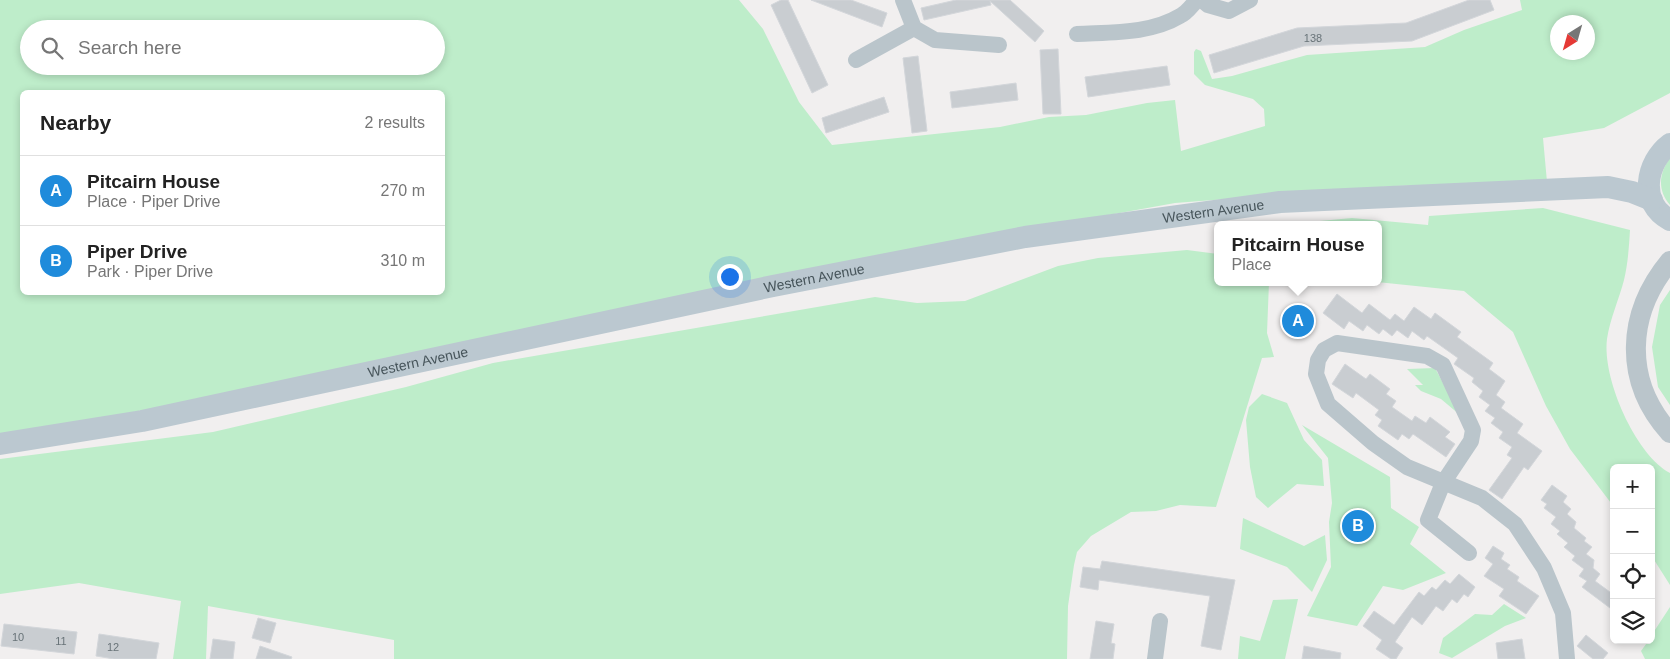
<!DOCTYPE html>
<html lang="en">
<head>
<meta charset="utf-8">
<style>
	:root { --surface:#fff; --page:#f2f2f2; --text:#222; --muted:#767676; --line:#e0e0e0; --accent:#1f8bdb }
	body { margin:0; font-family:Helvetica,sans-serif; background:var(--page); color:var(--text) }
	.controls { position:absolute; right:15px; bottom:15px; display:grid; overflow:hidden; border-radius:8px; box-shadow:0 2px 8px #0003 }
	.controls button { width:45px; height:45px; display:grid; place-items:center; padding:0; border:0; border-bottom:1px solid var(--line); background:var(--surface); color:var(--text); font:25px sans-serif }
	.compass { position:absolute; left:1550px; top:15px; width:45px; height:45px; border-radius:50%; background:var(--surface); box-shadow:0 2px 8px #0003; rotate:217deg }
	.you { position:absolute; left:729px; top:276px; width:18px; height:18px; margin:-12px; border:4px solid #fff; border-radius:50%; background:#1a73e8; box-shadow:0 0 0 8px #1a73e833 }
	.badge { display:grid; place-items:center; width:32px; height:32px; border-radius:50%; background:var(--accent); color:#fff; font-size:16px; font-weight:700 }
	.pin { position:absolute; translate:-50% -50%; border:2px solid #fff; box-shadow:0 1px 5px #0006 }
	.popup { position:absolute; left:1214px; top:221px; width:168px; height:65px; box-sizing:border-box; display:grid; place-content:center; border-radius:8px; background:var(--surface); filter:drop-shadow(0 1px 4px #0005); font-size:16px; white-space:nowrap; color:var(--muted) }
	.popup b { font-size:19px; color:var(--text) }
	.popup::after { content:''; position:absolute; left:50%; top:100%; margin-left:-10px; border:10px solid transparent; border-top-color:var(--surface) }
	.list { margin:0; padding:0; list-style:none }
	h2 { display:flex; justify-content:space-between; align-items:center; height:65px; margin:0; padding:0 20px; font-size:21px }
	h2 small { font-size:16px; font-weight:400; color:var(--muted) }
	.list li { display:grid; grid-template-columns:32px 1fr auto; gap:15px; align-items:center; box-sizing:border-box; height:70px; padding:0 20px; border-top:1px solid var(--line) }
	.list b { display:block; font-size:19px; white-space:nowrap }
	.list p { margin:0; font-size:16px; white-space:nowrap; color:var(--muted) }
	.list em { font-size:16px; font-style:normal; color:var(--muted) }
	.icon { flex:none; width:28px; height:28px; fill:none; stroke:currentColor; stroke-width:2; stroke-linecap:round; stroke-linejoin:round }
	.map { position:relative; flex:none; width:1670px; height:659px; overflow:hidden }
	.search { position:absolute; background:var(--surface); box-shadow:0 2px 8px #0003; left:20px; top:20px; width:425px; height:55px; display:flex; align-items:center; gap:12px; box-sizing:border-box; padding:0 18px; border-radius:28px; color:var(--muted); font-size:19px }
	.panel { position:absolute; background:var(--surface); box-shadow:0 2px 8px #0003; left:20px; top:90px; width:425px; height:205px; border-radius:8px }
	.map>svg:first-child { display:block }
</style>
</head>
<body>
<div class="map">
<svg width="1670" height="659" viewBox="0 0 1670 659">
	<rect width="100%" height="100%" fill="#f1efef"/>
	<!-- green -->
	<path fill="#beedca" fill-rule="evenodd" d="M0,0H739L763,29L799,102L832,145L1000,127L1049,117L1086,115L1147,103L1175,100L1181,151L1265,126L1264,109L1253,99L1205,85L1194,74V52L1196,49L1201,51L1212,79L1232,76L1307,55L1425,47L1464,30L1522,10L1520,0H1670V93L1604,128L1543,138L1547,182L1394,186L1175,203L817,268L341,373L0,437ZM1558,22H1588V52H1558ZM29,29H436V66H29ZM22,92H442V292H22Z
		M1670,158V205C1657,190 1659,173 1670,158Z
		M1543,208L1630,230C1629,247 1628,263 1624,280C1619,299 1610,319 1607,339C1602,378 1635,454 1670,473V585L1651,555V468H1614V507L1570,449L1546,406L1513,332L1464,291L1377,282L1378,225H1277L1352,218L1428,225L1429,216Z
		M1187,250L1218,254V282H1269L1267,333L1274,357L1262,358L1216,507L1180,505L1156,511L1131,512L1091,536L1077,552L1074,565L1068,606L1067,659H394V640L208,606L206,659H173L181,601L79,583L0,594V459L213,432L406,387L493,363L875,297L917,303L965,301L1058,266L1098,258Z
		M1670,290V405L1658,387L1652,347L1660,305Z
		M1435,368L1460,415L1441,399L1421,391L1415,385H1423L1407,369Z
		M1262,394L1287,403L1304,440L1322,460L1324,486L1297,484L1268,508L1256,497L1250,467L1246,420L1249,407Z
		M1302,425L1390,477L1391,508L1419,527L1410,544L1446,573L1403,590L1383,586L1357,626L1307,616L1331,567L1329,522L1332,503L1328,458Z
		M1243,518L1304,546L1325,535L1327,560L1312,592L1287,567L1240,549Z
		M1298,599L1285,659H1238L1240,636L1260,641L1273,600Z
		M1504,604L1526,618L1505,626L1452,658L1439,653L1443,638L1475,614L1492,615Z
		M1670,607V659H1645L1641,651L1649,640H1651V636Z"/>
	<!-- building -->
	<path fill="#c9cdd1" stroke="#d3d6da" d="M781,0H788L828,85L812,93L771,5Z
		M811,0H851L887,13L882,27Z
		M956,0H1010L1044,31L1035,42L990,1L991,5L924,20L921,8Z
		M1469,0H1490L1494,10L1412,41L1304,46L1214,73L1209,55L1297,28L1406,23Z
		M1058,49L1061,114H1043L1040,50Z
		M918,56L927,131L912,133L903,58Z
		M1167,66L1170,85L1088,97L1085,77Z
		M1016,83L1018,100L952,108L950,92Z
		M884,97L889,112L826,133L822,118Z
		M1337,294L1362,313L1369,304L1390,320L1395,314L1404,321L1414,307L1431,319L1435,313L1461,332L1457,337L1493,363L1489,369L1505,381L1496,395L1505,402L1501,408L1523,424L1517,433L1542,451L1528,470L1524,467L1502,499L1489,490L1512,458L1507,455L1512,447L1499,438L1503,432L1491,423L1495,418L1485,411L1490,405L1479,397L1483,391L1472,382L1474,378L1454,364L1458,358L1427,336L1424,340L1412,331L1408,338L1397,330L1392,336L1383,329L1379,334L1367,325L1363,331L1349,321L1344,329L1323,313Z
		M1345,364L1366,379L1370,374L1390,389L1386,394L1396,401L1392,407L1412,421L1415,416L1426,423L1430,417L1450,432L1445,437L1455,444L1446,457L1413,434L1409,439L1402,434L1398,440L1378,426L1382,420L1375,415L1379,410L1356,393L1353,398L1332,384Z
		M1552,485L1567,496L1563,502L1571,509L1567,514L1576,522L1574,528L1586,538L1584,541L1592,547L1586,554L1594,560L1593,568L1600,574L1595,581L1614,595V611L1582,587L1587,581L1579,576L1584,569L1572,560L1575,556L1564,547L1568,543L1557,534L1560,531L1551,524L1556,517L1544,508L1547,504L1541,500Z
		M1493,546L1504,553L1501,559L1510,565L1507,569L1519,577L1517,581L1539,596L1526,614L1499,596L1504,589L1484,576L1493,564L1485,558Z
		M1102,561L1235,580L1221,650L1201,646L1210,596L1099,580L1098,590L1080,587L1083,567L1100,569Z
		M1459,574L1475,587L1468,597L1464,594L1457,603L1452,599L1443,611L1436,606L1422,625L1412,617L1395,642L1403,648L1396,659H1391L1376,649L1382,640L1363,626L1374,611L1394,625L1419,592L1424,596L1432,587L1436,590L1445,580L1450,584Z
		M258,618L276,623L270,643L252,638Z
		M1096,621L1114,624L1111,643L1115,644L1113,659H1090Z
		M4,624L77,632L74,654L1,646Z
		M99,634L159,643L156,659H114L96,656Z
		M1586,635L1608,653L1603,659H1593L1577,646Z
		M213,639L235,642L233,659H210Z
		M1522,639L1525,659H1498L1496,643Z
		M260,646L292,657L291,659H256Z
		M1304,646L1341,653L1340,659H1302Z"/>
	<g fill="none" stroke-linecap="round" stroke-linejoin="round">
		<!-- minor -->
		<path stroke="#bac5cb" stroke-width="16" d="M903,0L914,28
			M1202,0L1208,5L1229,11L1250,0
			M914,28L935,40L999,45
			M1077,34C1111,32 1150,34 1180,16C1187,13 1192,5 1197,0
			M856,60L914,28
			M1469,553L1428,520L1443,483L1471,441L1473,430L1443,365L1427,356L1337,343L1324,350L1318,360L1316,374L1328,404L1373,443L1407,467L1482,498L1515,524L1544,568L1563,613L1567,659
			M1155,659L1160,621"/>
		<!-- tertiary -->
		<path stroke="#bac5cb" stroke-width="20" d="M1670,261C1626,314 1623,381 1670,433"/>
		<!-- secondary -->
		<g stroke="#bbc8d0" stroke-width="22">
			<path d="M1670,144C1646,162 1638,203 1670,220"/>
			<path id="s1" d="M0,444L142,421L773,286L1025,237L1280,202L1608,187L1632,192L1652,200"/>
		</g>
	</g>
	<g text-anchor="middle" stroke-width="4" stroke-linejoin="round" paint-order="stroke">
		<!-- number labels -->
		<g font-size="11" fill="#687378">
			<text x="1313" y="42">138</text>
			<text x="18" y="641">10</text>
			<text x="61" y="645">11</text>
			<text x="113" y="651">12</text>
		</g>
		<!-- street labels -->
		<g font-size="14" fill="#47555b" stroke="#fff">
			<text dy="5" stroke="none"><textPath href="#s1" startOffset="1236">Western Avenue</textPath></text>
			<text dy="5" stroke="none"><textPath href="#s1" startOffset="831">Western Avenue</textPath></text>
			<text dy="5" stroke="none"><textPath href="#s1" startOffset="426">Western Avenue</textPath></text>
		</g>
	</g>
</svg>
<div class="controls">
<button>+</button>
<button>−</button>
<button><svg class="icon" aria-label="locate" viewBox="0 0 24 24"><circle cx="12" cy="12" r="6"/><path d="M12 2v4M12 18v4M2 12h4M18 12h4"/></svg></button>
<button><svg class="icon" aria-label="layers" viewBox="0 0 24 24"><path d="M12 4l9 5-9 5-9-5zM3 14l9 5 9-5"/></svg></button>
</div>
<svg class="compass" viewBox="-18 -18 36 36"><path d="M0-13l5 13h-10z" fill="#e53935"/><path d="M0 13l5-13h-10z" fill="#767676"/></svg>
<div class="you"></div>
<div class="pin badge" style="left:1298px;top:321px">A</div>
<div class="popup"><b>Pitcairn House</b>Place</div>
<div class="pin badge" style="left:1358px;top:526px">B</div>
<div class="search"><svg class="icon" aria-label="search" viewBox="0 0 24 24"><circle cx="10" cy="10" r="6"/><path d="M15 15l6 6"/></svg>Search here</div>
<section class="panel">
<h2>Nearby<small>2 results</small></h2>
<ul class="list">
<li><span class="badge">A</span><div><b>Pitcairn House</b><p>Place · Piper Drive</p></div><em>270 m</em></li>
<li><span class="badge">B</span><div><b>Piper Drive</b><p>Park · Piper Drive</p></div><em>310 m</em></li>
</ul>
</section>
</div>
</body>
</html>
